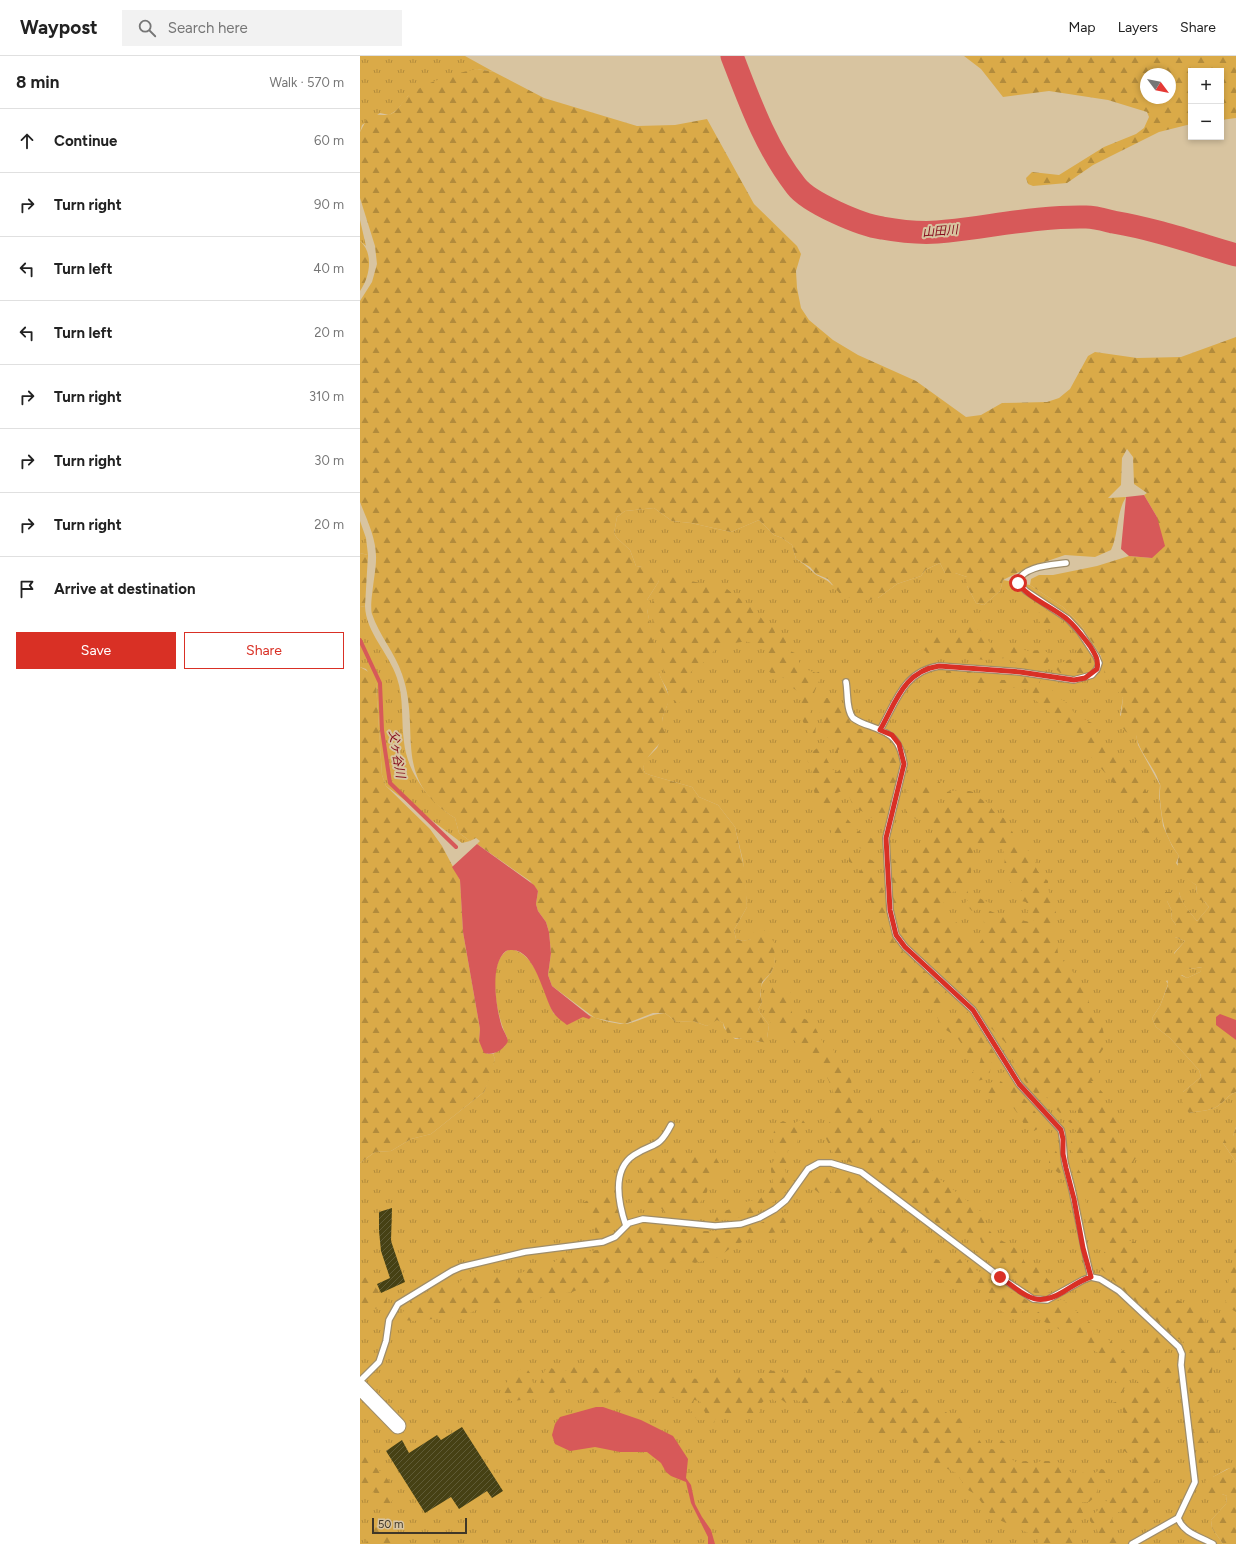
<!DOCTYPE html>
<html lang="en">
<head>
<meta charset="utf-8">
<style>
	:root { --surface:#fff; --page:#f2f2f2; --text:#222; --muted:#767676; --line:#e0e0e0; --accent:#d93025 }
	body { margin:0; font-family:Figtree,"Noto Sans JP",sans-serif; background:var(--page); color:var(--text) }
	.controls { position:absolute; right:12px; top:12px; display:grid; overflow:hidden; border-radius:0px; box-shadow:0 2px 6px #0003 }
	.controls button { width:36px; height:36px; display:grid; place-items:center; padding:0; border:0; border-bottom:1px solid var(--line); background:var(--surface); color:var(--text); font:20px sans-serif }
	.compass { position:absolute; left:780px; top:12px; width:36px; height:36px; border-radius:50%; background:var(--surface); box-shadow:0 2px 6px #0003; rotate:122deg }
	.scale { position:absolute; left:12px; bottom:10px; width:95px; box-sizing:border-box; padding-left:4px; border:2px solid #3f3728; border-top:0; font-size:11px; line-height:14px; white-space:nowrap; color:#3f3728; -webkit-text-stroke:3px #d8c4a0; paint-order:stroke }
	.stop { position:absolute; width:12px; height:12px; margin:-9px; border:3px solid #d93025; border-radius:50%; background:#fff }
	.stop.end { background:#d93025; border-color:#fff; box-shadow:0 1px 4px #0008 }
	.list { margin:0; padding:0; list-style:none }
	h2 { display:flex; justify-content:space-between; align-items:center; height:52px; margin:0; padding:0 16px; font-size:17px }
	h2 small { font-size:13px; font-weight:400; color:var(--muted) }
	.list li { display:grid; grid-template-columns:26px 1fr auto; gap:12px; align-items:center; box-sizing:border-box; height:64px; padding:0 16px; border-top:1px solid var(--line) }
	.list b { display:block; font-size:15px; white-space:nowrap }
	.list em { font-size:13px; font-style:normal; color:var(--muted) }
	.actions { display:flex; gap:8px; padding:12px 16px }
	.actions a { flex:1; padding:9px 0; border:1px solid var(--accent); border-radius:0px; text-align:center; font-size:14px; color:var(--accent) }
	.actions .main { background:var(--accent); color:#fff }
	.icon { flex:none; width:22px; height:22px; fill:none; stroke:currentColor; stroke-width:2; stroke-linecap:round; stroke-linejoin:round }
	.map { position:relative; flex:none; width:876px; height:1488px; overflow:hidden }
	header { display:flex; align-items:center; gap:24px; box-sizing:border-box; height:56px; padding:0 20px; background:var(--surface); border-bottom:1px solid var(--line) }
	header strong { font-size:19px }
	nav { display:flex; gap:22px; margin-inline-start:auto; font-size:14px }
	.search { width:280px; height:36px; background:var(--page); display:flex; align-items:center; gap:10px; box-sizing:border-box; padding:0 14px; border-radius:0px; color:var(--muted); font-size:15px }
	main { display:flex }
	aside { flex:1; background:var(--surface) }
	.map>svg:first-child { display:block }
</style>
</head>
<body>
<header>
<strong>Waypost</strong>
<div class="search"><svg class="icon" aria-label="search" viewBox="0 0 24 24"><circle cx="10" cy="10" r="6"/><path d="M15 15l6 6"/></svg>Search here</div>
<nav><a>Map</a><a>Layers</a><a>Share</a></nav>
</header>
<main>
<aside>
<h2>8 min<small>Walk · 570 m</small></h2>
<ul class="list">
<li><svg class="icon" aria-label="ahead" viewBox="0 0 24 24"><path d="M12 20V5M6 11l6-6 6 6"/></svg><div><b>Continue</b></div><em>60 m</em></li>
<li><svg class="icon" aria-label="right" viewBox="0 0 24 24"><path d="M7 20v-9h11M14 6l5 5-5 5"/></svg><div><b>Turn right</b></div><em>90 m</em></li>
<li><svg class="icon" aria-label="left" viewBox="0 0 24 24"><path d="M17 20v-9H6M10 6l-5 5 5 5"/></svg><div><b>Turn left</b></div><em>40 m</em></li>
<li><svg class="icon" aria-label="left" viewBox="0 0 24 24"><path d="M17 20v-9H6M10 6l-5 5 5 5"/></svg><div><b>Turn left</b></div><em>20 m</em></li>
<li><svg class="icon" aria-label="right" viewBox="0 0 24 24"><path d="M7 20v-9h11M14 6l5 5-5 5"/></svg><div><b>Turn right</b></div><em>310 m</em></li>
<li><svg class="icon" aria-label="right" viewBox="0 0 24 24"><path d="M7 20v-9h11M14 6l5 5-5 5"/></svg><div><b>Turn right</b></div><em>30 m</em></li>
<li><svg class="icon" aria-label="right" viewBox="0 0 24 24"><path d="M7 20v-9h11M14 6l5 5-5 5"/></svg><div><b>Turn right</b></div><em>20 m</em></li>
<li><svg class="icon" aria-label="arrive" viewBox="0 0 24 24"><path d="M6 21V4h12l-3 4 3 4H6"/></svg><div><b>Arrive at destination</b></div></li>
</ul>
<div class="actions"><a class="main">Save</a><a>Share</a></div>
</aside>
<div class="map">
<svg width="876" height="1488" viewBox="0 0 876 1488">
	<defs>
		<pattern id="grass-tufts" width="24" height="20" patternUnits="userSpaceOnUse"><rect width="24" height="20" fill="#daaa48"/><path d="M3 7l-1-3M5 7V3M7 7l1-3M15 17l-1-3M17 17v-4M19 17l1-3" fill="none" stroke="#b28b3c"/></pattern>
		<pattern id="forest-firs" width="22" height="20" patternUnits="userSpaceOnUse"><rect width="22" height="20" fill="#daaa48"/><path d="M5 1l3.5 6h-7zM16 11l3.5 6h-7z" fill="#b28b3c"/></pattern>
		<pattern id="building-hatch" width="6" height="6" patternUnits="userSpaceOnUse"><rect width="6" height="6" fill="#464114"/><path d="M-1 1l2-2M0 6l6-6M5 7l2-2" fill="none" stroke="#5f5b36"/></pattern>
	</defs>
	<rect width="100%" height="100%" fill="#d8c4a0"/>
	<!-- grass -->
	<path fill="url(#grass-tufts)" d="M0,0H105L134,16L117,13L48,40L37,54L29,59L20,57L2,69L0,76Z
		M0,164L6,190L0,185Z
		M294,452L312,465L331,467L371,476L399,464L414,479L422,482L432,489L436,503C446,509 447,511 455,518C461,522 467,523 472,529L518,542L537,528L561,520L565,514L580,507L585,517H595L607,521V530L616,547L624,549L640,535L643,524L670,529L703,551L721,569L732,586L763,642L760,659L776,678L778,689L800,729L799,740L803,770L812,790L819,800L816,807L827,822L836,829L837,837L849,851L837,865C829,855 822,849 819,836L807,845L812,855L811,862L816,869L815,881L825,885L814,897V904L830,913L843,911L840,916L827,922L822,919L806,925L808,928L800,950L792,962L796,971L810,982L839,1014L841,1021L823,1036L829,1057C838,1055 850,1055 858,1050C865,1045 868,1039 876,1036V1071L873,1080L863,1087L876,1106V1411L867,1413L853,1421L862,1438L867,1440L866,1448L851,1464L852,1472L863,1488H0V1107L15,1096L31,1095L51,1083L71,1078L124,1036L135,1003L133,998L145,990L147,981C137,963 124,902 151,893C178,899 183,936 194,958L230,961L229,959C236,963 258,969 266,968C279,966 289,958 305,957L316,966L333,965L347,970L356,963L363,967L364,972L375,983H389L399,986L407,982L409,969L398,954L402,946C396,923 409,926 414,910C416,906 414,901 413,897C413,889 413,886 408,880L383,885L376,883L374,874L387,851L383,805L375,771L358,749L339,741L332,731L290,719L285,717L283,712L285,704L297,692L305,675C296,661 311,653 308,637C307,631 302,626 300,620C293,601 291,573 287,553V544L299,525L282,511L276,510L270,494L257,482L254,477L257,461L265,455Z
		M0,465L6,482L8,499L0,497Z
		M5,550C6,577 29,597 37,622C44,642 41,665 44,686C47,716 69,746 95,762L99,777L110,785L102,787L26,730L22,719L16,627L6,613L0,611V551Z"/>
	<!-- forest -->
	<path fill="url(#forest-firs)" fill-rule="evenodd" d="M604,0H876V62L861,64V15H831V68L799,76L733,109L707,127L673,130L668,128L666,122L672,116L699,119L744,91L776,78L784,72L789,61L787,56L748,44L689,35L643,41L621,13ZM786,18H810V42H786Z
		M117,13L134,16L184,42L277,70L315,69L347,63L394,148L437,190L441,198L436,215L437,232L441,252L449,264L473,284L498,299L556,325L606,361L621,359L642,347L687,346L699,342L710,333L728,300L735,296L777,302L821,301L876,281V964L874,982L876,984V1036C868,1039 865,1045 858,1050C850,1055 838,1055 829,1057L823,1049V1036L841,1021L839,1014L810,982L796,971L792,962L800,950L808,929L807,918L814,916L827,922L840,916L842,911L830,913L814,908V898L825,885L815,881L812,875L816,869L811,862L812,855L807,845L805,836H819C822,848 829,855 837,865L849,851L845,846L838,843L836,829C824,821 814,815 819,800C805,780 802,766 800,743C799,738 801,732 800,728C794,710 779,697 776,679L766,676L760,668L763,642L745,619L741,600L721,569L703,551L670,529L671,523L679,519H693L737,510L769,500L792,502L797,461L784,439L787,437L774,428L773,401L767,393L762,402L761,429L748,442L766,441C756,457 759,477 751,494L735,501L705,499L667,512L643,524L640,535L624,549L616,547L607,530V521L595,517H585L580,507L565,514L561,520L537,528L518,542L509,544L493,543L480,538L468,523L456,518L450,511L436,503L432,489L422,482L414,479L399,464L371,476L331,467L312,465L294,452L265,455L257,461L254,477L257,482L270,494L276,510C288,512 296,513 299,525L287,544V553L300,620L310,642L302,663L306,679C298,691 287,698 283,712L285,717L290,719L332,731L339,741L358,749L375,771L385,816L387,851L374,874L376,883L383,885L391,883L393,877L400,872L403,873L414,886L415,909L410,918L402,926L400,938L402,946L398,954L409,969L407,982L409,987L369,981L363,967L357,964L347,970L333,965L316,966L305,957H293L265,968L235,962L192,930L188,919L191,897L189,876L186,866L178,855L176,848L178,835L170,825L117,788L120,785L116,782L110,785L99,777L95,762C30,722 62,675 42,618C35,597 19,579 12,558C9,549 16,516 16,504C17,484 7,464 0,446V245L12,226L17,208L15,190L0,142V76L9,59C15,58 26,60 31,58C39,55 41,46 48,40C65,26 96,17 117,13Z
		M0,185C14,197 10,221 0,235Z
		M0,497L8,499L5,550L0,551Z
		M312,521L345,528H356L367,533L392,552L405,566L414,571L415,577H426V593L437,598L440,609L445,610L448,614L456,617L465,613L467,616L459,625L452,642L450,658L456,668L455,683L452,686L448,683V675L441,662V638L433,632L432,625L412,618L404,611C408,605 410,601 405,594C398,593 397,590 391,587C384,583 365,590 356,592L346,605L337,610L330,617V640L320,646L315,657V640L304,618L301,598L305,581L294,568L291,550L298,533Z
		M683,553L693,557L702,563L701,567L690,571L683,570L678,564L679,556Z
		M604,569L620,574L634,592L645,588L668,595L679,594L687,596L689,605L685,610L657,607L645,602L625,604L568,597L561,592L558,585C571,578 580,578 593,585L599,581L597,573Z
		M721,591C726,593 728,594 730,599C737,617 715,622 701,618L696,613L700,607L711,603Z
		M0,611L14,619L16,627L22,719L26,730L70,773L82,790L100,824L103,876L120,973L119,985L127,998H133L135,1003L131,1019L124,1036L71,1078L51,1083L31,1095L15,1096L0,1107Z
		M592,614L610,616L621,619H631L642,624H649L661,619L681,623L677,630L680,635L691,632L695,640L706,646L716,659L734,668C736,678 743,694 753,695L755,704C768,707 787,734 792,746C796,755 797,765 801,774L796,784L782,775L764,744L760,743L755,730L747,719L696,662L673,642L671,634L665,630L647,633L640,630L629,631L586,617V615Z
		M459,642H468L474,650L479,649C487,655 488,665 494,672C555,678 537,715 527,758L521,761L511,762L506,757L494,752L488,738L482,735L477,737L478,751L482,757L498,775L513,783L516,796L513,797L497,791L491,779H487L482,785L474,786L471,778L470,761L457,747L454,735L451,712L447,704L448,699L460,690L472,713L477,716L487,707L490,708L486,716L499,725L501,722L499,709L501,704L498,699L483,691L478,694V705L474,704V688L462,676C466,663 458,657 456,645Z
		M557,717L566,718L574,728L582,725L585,730L577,740L571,744L573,751L577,755L589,751L586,741L587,736C591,734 609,734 613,736C618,739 619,744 626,745L635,757L647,764C649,771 656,783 662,789C667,794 672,797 675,803C674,815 681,818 688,825C687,849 707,858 690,880L691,886L697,890L698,897L704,906L721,925L733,957L741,964L746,989L739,999L733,1004L741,1019L735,1025H731C738,1036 748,1033 744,1050L759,1058V1068L751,1072L756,1086L766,1087L776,1102L773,1106L778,1125V1145L785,1169L780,1175L766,1184L775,1186L778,1189L779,1199L785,1206L787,1218L805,1232L808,1239L828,1249L841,1254L845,1258V1265L829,1285L824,1286L817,1282L805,1273L738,1210V1200L744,1197L747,1192L741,1186L729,1179L720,1140H724L726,1147L737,1153L746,1152L745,1148L733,1141L726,1129L717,1127L711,1111L715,1109L723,1120L729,1115L726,1104C723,1102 717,1101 714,1098C707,1091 713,1080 717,1073L708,1065L718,1060V1055L710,1054L700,1057L696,1053L695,1044L679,1040L672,1035L658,1015L645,986L626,967L619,955L601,934L573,909L537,870L533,852L530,810L536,802L542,803L536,810L538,816L545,814L552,807L548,801L559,795V791L570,789L571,782L578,776C575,766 554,763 546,759V754L552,749L546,734L553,736L558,734ZM615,787L622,794H629L628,788L642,790L645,802L644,810L648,816L650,826L662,834V838L658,840L657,844L666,846L670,854L667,855L674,864C667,867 662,865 657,860C644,862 640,859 628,854L630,847L608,837L607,833C613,823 610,801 615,787ZM594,835L606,840L608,844L605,847L612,855L617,854L620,851L623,855L625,880L618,889L606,880L594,863C568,864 584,844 594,835Z
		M495,798H501L516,807L513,814L520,820L522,827L525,854L533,884L554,912L560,911L586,935L589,945L586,951L581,953L573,950L570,952L563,949L554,936L537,924L533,919L534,913L540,901L524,880V876L513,858L512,847L505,835L504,826L499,820V817L503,811L489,806V801Z
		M415,927L420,931L429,932L434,945L431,951L432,957L447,964L456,973L462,985L465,989L471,990L480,1005L491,1015C494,1035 481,1051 509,1056L512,1067L540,1080L552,1082L576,1120L620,1155L629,1174L635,1181L661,1195L664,1205L667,1209L673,1208L679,1213L696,1233C689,1236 682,1240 675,1237C666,1233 617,1198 614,1192L622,1189L619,1179C609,1174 600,1179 591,1176C582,1174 567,1159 563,1151L553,1148L550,1142L539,1138L535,1132L516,1123C514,1116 511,1111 504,1107L498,1109L479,1102L473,1097L463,1076L471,1064L468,1062L467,1054L476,1043C471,1031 468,1020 460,1010C456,1005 447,1002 442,997C438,993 436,985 432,982C427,978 420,978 415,973C403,962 407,939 415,927Z
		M605,952L639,1004L631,1007L630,1016L625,1023L617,1025L612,1017L620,1006L621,1001L620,998L616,1002H611L597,981L583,972L577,961L588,960L601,963L602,955Z
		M646,1013L662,1040L682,1064L683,1070L674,1075C664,1072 664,1067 659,1060C654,1051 648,1047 646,1037L636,1043L631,1042L624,1035L636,1021L651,1034L643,1017Z
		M442,1063L445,1067L440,1074L437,1087L428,1093L427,1106L424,1110L426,1118L427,1134C405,1156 385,1163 354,1165L350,1163L351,1159L374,1152L385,1146L400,1143L409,1131H414L411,1115V1109L416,1101C413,1089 409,1071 423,1065L431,1069Z
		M876,1071V1106L863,1087L866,1080H873Z
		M689,1088C698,1095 705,1107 700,1118L689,1110V1099L687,1090Z
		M347,1097L355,1100L362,1112L360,1119L352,1120L349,1124L347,1136L332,1159L327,1161L306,1158L300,1151L287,1154C278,1146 270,1128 278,1118L288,1117L292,1120C306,1097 324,1098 347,1097Z
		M463,1118C482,1119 498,1119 513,1132C518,1136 522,1138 524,1143L514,1142L509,1144L505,1153L522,1157L526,1154L536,1155L547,1169H551L553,1171L541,1177L540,1182L549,1192L550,1202L544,1205C534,1197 528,1187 517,1182L507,1188H503L499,1183C502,1172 496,1159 487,1152C484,1150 481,1151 478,1150L473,1137L469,1135L464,1141L454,1133L451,1123Z
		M249,1131L254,1133L255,1151L259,1155C259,1167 250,1172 241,1179L236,1178C234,1166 222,1159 223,1147Z
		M418,1158L424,1162L426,1166L419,1176L403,1178L382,1186L373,1190L359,1201L335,1207L324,1204L313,1211L299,1209L278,1222L268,1219L242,1228L234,1227L212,1236L194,1239L151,1249L128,1248L104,1260L52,1265L45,1264L40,1260L52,1244L80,1229L89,1227L93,1232L113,1214L132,1221L141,1220L150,1222C158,1219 166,1214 174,1211C186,1206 189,1214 200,1200L244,1193L261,1178L273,1172L289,1169L342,1175H363L383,1172L403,1166Z
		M876,1187V1256L866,1250C864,1241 874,1200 876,1187Z
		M588,1201L595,1208L601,1202H604L613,1213L626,1218L629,1227C635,1230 642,1228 647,1231L649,1236L657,1238L674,1249C667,1253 656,1260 648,1258C637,1257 635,1240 626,1234C613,1225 601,1233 587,1228C582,1226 573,1216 568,1212L569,1203L572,1202L579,1204Z
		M7,1220H16L18,1222L14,1228L19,1237L22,1239L26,1237L28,1239L25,1252L22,1253L18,1252L10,1254L0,1249V1221L4,1222Z
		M702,1243L734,1270L740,1279L745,1281L767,1298L772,1317L761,1339L752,1340L750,1338L758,1319L746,1314L742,1299C727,1291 713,1283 699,1273C693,1269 681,1265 674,1261L673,1259Z
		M865,1257L876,1261V1280L872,1286L876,1291L875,1294L859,1292L853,1300L852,1316L847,1343L851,1358L857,1366L854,1381L855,1385L853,1389L848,1385L843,1390L845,1394L861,1403L857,1407L847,1404L839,1409L826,1305C830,1290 850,1262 865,1257Z
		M795,1274L808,1285L806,1298L789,1301L780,1307L776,1304C775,1295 784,1281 793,1280Z
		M223,1309L238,1312H262L276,1318L328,1317L335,1323L339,1321L344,1322L347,1329L353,1328L356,1320L359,1318L364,1321L394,1318L398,1322H402L408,1313L413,1315L418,1312L426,1319L438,1317L450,1321L456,1325L463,1320V1313L483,1315L490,1312H498C503,1320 508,1318 516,1318C520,1322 524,1327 528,1329C538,1335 546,1336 554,1343L561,1342L570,1344L577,1359L586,1356C596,1366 595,1364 607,1359L615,1365L617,1369L604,1373L602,1375L609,1384L617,1381L625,1392L637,1394L640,1391L632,1383L631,1380H636L647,1388L650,1402L656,1406L666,1405L674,1409C679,1405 680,1405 686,1405C708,1405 700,1412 717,1419L730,1414L735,1417L741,1413L745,1414L747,1418L739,1429L735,1441L729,1446H723L720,1448L723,1457H710L717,1466L718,1471L710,1475V1478L718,1488H678L677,1481L635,1462L629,1456L615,1438L608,1434L596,1417L573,1406L567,1399L555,1392L553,1385C543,1383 528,1374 519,1379L515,1377L505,1378L501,1371L503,1365L483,1345L477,1346L466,1353L455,1347L447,1349L434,1343L426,1347L422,1344L414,1345L410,1340L399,1349V1358C393,1359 385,1361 380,1360C372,1359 366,1356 357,1358L354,1367L350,1368L340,1345L334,1344L333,1348L343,1364H337L324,1344C311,1340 297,1343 283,1339L279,1342H273L261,1336L231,1337L221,1328L205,1331L187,1340L180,1336L179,1330L185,1314L191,1312L201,1316L207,1314L209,1311H214Z
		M166,1311L170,1317L173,1327L171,1330L175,1333V1337L162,1344L151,1345L143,1337L144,1332L151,1317Z
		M806,1311C816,1315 818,1318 820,1328L812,1329L801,1337L799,1353L803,1365L799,1371L802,1383L799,1390L800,1403L793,1435L789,1436L786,1442C794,1454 783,1464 774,1471L769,1470L762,1456H755L752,1463L763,1488H744L736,1472L730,1465V1461L743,1450L752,1437L750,1429C754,1428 758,1431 762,1429C774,1424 766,1416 768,1407L773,1406L772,1401L763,1394L768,1391L769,1387L765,1380L767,1377L772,1379L776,1378C774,1372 769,1369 766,1364C764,1359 765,1355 761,1351L754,1355L751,1351L752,1347C772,1342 770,1333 782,1320C787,1315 799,1313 806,1311Z
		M0,1396L26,1421L33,1432L35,1440L27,1453L20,1452L18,1440L14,1436L8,1440L0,1439Z
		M874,1410L876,1411V1488H863L852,1472L851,1464L866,1448L867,1440L862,1438L858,1442H852L848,1437L845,1425Z
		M0,1448L9,1456L2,1463H0Z
		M15,1462L25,1465L35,1475L34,1488H6C9,1479 5,1467 15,1462Z"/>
	<!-- water -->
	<path fill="#d75959" d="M784,439L797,461L805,490L792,502L769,500L761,493L766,441Z
		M117,788L174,829L178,835L176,848L178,855L186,866L189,876L191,897L188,919L192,930L231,961L229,963L223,961L207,969C202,965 197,962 193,956C183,940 174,886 146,895C129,908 136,952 142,971C144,976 147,980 148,985C144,994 133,1000 124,997L119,985L120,973L103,876L100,824L92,811Z
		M860,958L876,964V984L856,969V961Z
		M236,1351H243L281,1364L313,1380L317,1386L328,1403L326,1422L331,1429L335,1448L342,1461L351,1474L355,1488H348V1481L331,1447L326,1426L311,1420L306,1416L301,1407L287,1396H260L235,1391L210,1395L195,1388L192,1379L195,1368L200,1361Z"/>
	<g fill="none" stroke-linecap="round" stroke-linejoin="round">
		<!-- stream -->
		<path stroke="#d75959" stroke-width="4" d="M0,584L20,627L22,674L30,727L96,791"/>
		<!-- river -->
		<path stroke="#d75959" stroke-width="23" d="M372,0C389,44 406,92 436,130C449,147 501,169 522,172C544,176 566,178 588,175C634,170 680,160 726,161C735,161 745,164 753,166C795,173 835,187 876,199"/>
	</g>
	<!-- building -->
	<path fill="url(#building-hatch)" d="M32,1152L31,1185L45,1226L21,1237L17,1228L30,1222L21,1195L19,1175V1156Z
		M102,1371L143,1435L132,1442L127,1435L99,1453L91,1441L65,1457L26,1395L42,1384L49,1397L77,1379L81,1384Z"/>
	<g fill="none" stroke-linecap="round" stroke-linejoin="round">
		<!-- lane casing -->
		<g stroke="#9f8d6a" stroke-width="8">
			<path id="lane" d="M486,626C488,636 486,654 493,662C498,666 504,668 510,670C533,678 540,684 544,708L526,782L530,854L536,879L545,891L613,954L659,1028L701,1074C704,1085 703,1096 705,1107C708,1119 712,1131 714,1143C720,1169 724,1195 731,1221
				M520,674C536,646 544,615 579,610L660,616L714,624L732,619L737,613L739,607L736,600L720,576L708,563L666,535L658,527C661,510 692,509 706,507
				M266,1170C259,1149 251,1114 274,1099C294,1086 298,1094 311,1069
				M0,1325L19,1306L26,1285L29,1264L38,1248L92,1215L101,1211L165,1196L243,1186L255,1181L269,1167L283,1163L355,1170L381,1168L399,1162L415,1153L426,1144L448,1113L459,1107H471L501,1116L640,1221L673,1243L687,1244L723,1224L731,1221L740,1223L759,1235L819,1291L822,1298L821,1309L835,1426L818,1462L772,1488
				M818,1462C823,1477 841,1481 853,1488"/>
		</g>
		<!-- secondary casing -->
		<g stroke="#9f8d6a" stroke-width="17">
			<path id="secondary" d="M0,1331L38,1370"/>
		</g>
		<!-- lane -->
		<use href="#lane" stroke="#fff" stroke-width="5.5"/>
		<!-- secondary -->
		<use href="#secondary" stroke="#fff" stroke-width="15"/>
	</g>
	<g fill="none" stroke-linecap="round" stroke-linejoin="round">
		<!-- route -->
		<path stroke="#d93025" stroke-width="5" d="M640,1221C664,1238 675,1253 703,1236C713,1230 721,1224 731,1221L723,1192L714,1143L706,1112L703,1098V1083L701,1074L659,1028L613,954L545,891L536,879L530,854L526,782L544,708L539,688L532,679L520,674C536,646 544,615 579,610L660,616L714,624L725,622L737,613C739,604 735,598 730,590C723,581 717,572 708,564C696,553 665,540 658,527"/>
	</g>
	<g text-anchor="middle" stroke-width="4" stroke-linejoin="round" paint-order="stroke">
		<!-- water labels -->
		<g font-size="12" font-style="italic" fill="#84091b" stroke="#d8c4a0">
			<text transform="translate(580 175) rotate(-5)" y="4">山田川</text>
			<text transform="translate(37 698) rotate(81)" y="4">父ヶ谷川</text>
		</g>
	</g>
</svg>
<div class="controls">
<button>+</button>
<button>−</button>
</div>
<svg class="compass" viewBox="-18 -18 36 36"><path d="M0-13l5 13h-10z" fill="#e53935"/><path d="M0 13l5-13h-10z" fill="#767676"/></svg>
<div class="scale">50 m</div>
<div class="stop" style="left:658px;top:527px"></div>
<div class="stop end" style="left:640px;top:1221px"></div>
</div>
</main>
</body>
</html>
